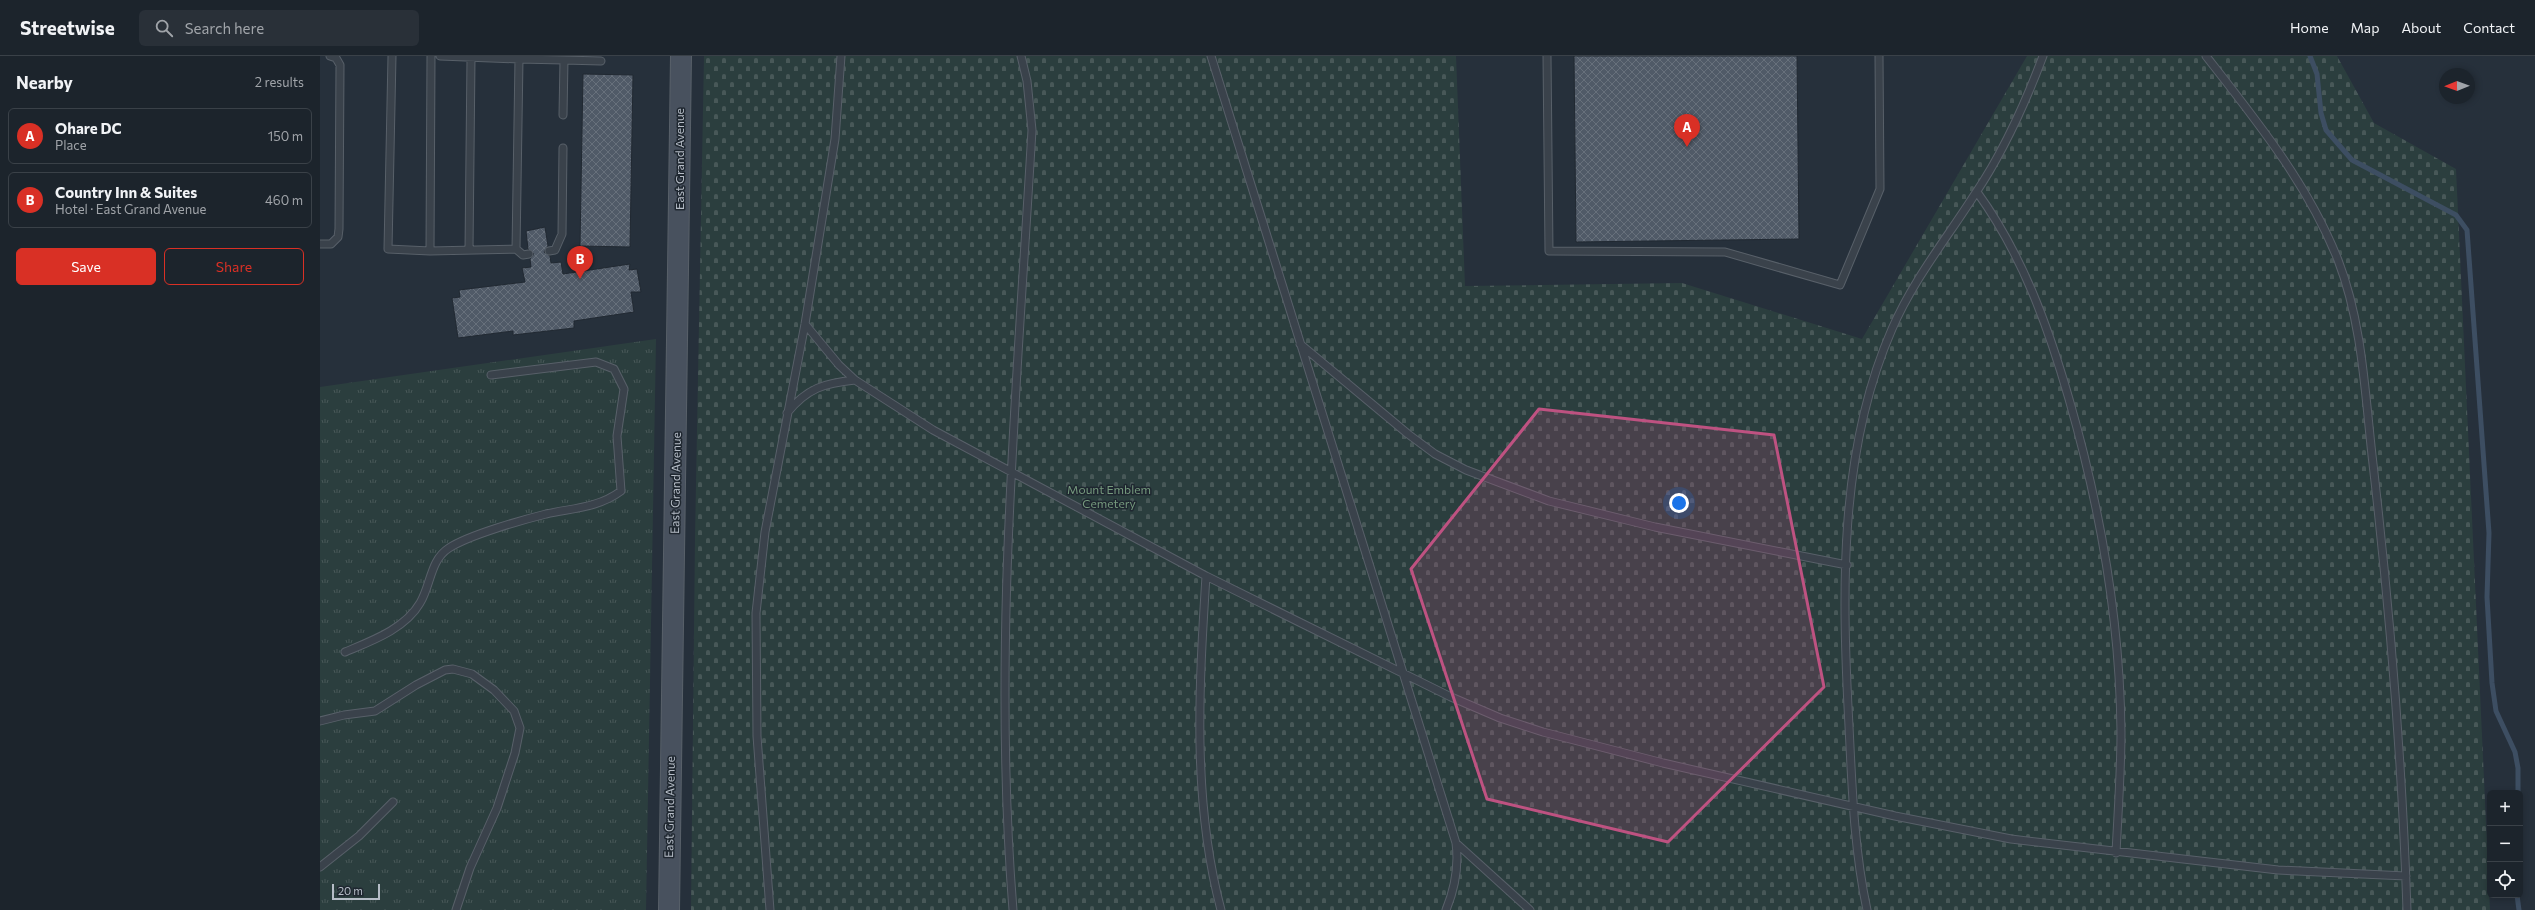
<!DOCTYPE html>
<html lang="en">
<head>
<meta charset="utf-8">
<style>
	:root { --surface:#1c242c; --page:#293038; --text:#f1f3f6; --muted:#a0a4a9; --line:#3a4148; --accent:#d93025 }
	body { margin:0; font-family:Commissioner,sans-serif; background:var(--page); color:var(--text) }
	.controls { position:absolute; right:12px; bottom:12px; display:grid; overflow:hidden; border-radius:6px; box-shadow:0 2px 6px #0003 }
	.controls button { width:36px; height:36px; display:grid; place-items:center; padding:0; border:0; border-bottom:1px solid var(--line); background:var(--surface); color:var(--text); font:20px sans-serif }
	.compass { position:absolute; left:2119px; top:12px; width:36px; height:36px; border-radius:50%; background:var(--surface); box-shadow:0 2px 6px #0003; rotate:269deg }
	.scale { position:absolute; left:12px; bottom:10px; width:48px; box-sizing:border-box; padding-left:4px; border:2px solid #b6bdc7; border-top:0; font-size:11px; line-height:14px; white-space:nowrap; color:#b6bdc7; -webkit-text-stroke:3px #1f2730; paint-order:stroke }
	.you { position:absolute; left:1359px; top:447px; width:14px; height:14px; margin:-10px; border:3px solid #fff; border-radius:50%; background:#1a73e8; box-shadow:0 0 0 6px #1a73e833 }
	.badge { display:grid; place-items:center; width:26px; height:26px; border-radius:50%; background:var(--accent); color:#fff; font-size:13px; font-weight:700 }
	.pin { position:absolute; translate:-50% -33px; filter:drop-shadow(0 1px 2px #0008) }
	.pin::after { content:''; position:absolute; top:21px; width:14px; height:12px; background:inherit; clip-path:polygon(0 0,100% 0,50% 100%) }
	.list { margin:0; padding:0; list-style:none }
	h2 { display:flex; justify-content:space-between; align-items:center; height:52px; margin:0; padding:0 16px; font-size:17px }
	h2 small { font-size:13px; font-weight:400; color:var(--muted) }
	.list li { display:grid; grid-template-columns:26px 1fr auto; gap:12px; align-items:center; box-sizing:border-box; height:56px; margin:0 8px 8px; padding:0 8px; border:1px solid var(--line); border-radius:6px }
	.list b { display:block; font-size:15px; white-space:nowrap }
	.list p { margin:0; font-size:13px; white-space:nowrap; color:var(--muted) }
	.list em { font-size:13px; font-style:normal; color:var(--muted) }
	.actions { display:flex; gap:8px; padding:12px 16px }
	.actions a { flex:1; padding:9px 0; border:1px solid var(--accent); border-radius:6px; text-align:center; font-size:14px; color:var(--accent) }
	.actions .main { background:var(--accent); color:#fff }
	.icon { flex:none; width:22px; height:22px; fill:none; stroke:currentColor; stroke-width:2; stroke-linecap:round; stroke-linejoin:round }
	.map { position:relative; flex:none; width:2215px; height:854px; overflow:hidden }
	header { display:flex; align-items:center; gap:24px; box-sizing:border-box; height:56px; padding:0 20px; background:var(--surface); border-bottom:1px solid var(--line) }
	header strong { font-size:19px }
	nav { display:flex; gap:22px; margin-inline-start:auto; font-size:14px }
	.search { width:280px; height:36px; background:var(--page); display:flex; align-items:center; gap:10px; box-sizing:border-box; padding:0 14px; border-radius:6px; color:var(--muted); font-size:15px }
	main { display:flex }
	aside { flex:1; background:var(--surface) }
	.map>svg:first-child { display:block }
</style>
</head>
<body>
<header>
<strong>Streetwise</strong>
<div class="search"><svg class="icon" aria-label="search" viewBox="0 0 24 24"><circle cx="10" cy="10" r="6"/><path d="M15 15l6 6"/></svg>Search here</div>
<nav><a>Home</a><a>Map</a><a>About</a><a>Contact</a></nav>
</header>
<main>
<aside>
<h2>Nearby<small>2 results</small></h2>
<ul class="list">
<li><span class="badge">A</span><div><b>Ohare DC</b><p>Place</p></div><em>150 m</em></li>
<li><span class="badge">B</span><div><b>Country Inn &amp; Suites</b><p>Hotel · East Grand Avenue</p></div><em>460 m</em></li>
</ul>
<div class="actions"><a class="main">Save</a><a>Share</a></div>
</aside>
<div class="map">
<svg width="2215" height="854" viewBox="0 0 2215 854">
	<defs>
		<pattern id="grass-tufts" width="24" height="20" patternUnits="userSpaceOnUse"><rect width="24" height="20" fill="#2b3e3e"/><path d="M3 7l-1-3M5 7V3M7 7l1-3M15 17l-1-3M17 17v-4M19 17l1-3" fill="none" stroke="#485858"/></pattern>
		<pattern id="cemetery-stones" width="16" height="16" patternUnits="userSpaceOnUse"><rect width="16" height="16" fill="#2b3e3e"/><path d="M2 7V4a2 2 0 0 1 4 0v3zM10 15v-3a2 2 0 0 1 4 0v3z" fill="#485858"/></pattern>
		<pattern id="building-cross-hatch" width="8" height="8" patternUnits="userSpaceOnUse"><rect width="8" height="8" fill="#505a67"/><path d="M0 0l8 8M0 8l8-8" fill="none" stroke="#67707b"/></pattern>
	</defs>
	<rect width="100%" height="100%" fill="#26303b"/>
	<!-- grass -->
	<path fill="url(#grass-tufts)" d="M336,283L326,854H0V331Z"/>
	<!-- cemetery -->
	<path fill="url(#cemetery-stones)" d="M384,0H1136L1145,230L1362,227L1542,283L1707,0H2017L2054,67L2136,113L2170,854H371L375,482Z"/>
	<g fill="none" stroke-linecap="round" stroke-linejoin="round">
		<!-- stream -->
		<path stroke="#3d4e62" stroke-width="5" d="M1990,0L1997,18L2001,57L2006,74L2032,104L2136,159L2147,174L2169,477L2167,541L2172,627L2176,655L2195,696L2198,712V737
			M2197,839L2199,854"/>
	</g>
	<!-- building -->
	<path fill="url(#building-cross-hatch)" stroke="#212932" d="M1254,0H1477L1479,183L1256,186Z
		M263,18L313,19L310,191L260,190Z
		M225,171L228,190L224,196L230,200L231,207L241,206L243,218L310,208L309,214L317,213L321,236H311L314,256L254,265V272L193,279V275L138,282L132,242L140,241L139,234L205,226L202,212L211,211L210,203L214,198L208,193L206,175Z"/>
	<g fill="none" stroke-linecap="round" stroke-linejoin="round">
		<!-- service casing -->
		<g stroke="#586069" stroke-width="9">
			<path id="service" d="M72,0L68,193L110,195L196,193L199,3L120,0
				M891,0L1136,787C1139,810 1135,832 1126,854
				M1227,0L1229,195L1405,196L1520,229L1560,133L1559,0
				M1886,0C1936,64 1988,128 2018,204C2043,269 2045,340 2053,408C2070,556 2082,705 2087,854
				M199,3L244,4L243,59
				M244,4L281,5
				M1657,136C1702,198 1728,270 1749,343C1780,451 1800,563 1801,676C1801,716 1798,756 1796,797
				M0,188H11L18,181L19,173L20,9L16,2L10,0
				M196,193L203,199L209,198
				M149,194L151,2
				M110,195L111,0
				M229,195L235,194L242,178L243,92
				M485,268L519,309L535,324L613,374L886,520L1131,641L1180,662L1223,676L1343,707L1575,760L1691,783L1958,814L2086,820
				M980,288L1088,378L1115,398L1146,414L1229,445L1335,471L1527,509
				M467,357C487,332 505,327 535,324
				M886,520C879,631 872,745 901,854
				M25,596C51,585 85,573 100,547C111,529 110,504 129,492C149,479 202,464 226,458C253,452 278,452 301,435L297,380L304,333L294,313L276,306L171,319
				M0,665L24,659L55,655L96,629L125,614L133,613L152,618L174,634L194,655L200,672L195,697L177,752L150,812L136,854
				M1136,787L1210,854
				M0,811L39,780L73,746
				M450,854L437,680L436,557L445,476L485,268L515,83L521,0
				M693,854C672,595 697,333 712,74L707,25L701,0
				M1547,854C1534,793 1532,731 1529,670C1522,538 1518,396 1572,273C1593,224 1627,182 1655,138C1684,95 1705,48 1723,0"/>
		</g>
		<!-- secondary casing -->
		<g stroke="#586069" stroke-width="22">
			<path id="secondary" d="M349,854L361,0"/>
		</g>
		<!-- service -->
		<use href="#service" stroke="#3a424b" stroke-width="7"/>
		<!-- secondary -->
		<use href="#secondary" stroke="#48515e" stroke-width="20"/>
	</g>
	<!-- marked area -->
	<path fill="#be5281" fill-opacity="0.2" stroke="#be5281" stroke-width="3" stroke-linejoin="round" d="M1219,353L1454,379L1504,631L1348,786L1167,743L1091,513Z"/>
	<g text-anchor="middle" stroke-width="3" stroke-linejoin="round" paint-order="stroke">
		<!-- street labels -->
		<g font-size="12" fill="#b6bdc7" stroke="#1f2730">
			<text transform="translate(360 103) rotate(-90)" y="4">East Grand Avenue</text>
			<text transform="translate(356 427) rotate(-89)" y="4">East Grand Avenue</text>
			<text transform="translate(350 751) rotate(-89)" y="4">East Grand Avenue</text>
		</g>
		<!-- park labels -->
		<g font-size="12" fill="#769a7e" stroke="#1f2730">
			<text x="789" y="438">Mount Emblem<tspan x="789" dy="14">Cemetery</tspan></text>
		</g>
	</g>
</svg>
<div class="controls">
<button>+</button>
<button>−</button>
<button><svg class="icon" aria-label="locate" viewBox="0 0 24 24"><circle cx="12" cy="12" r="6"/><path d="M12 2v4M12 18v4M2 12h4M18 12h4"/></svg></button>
</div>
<svg class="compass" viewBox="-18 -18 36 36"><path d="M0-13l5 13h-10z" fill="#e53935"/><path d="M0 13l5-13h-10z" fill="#a0a4a9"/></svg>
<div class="scale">20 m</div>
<div class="you"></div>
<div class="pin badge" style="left:1367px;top:91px">A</div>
<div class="pin badge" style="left:260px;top:223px">B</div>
</div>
</main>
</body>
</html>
